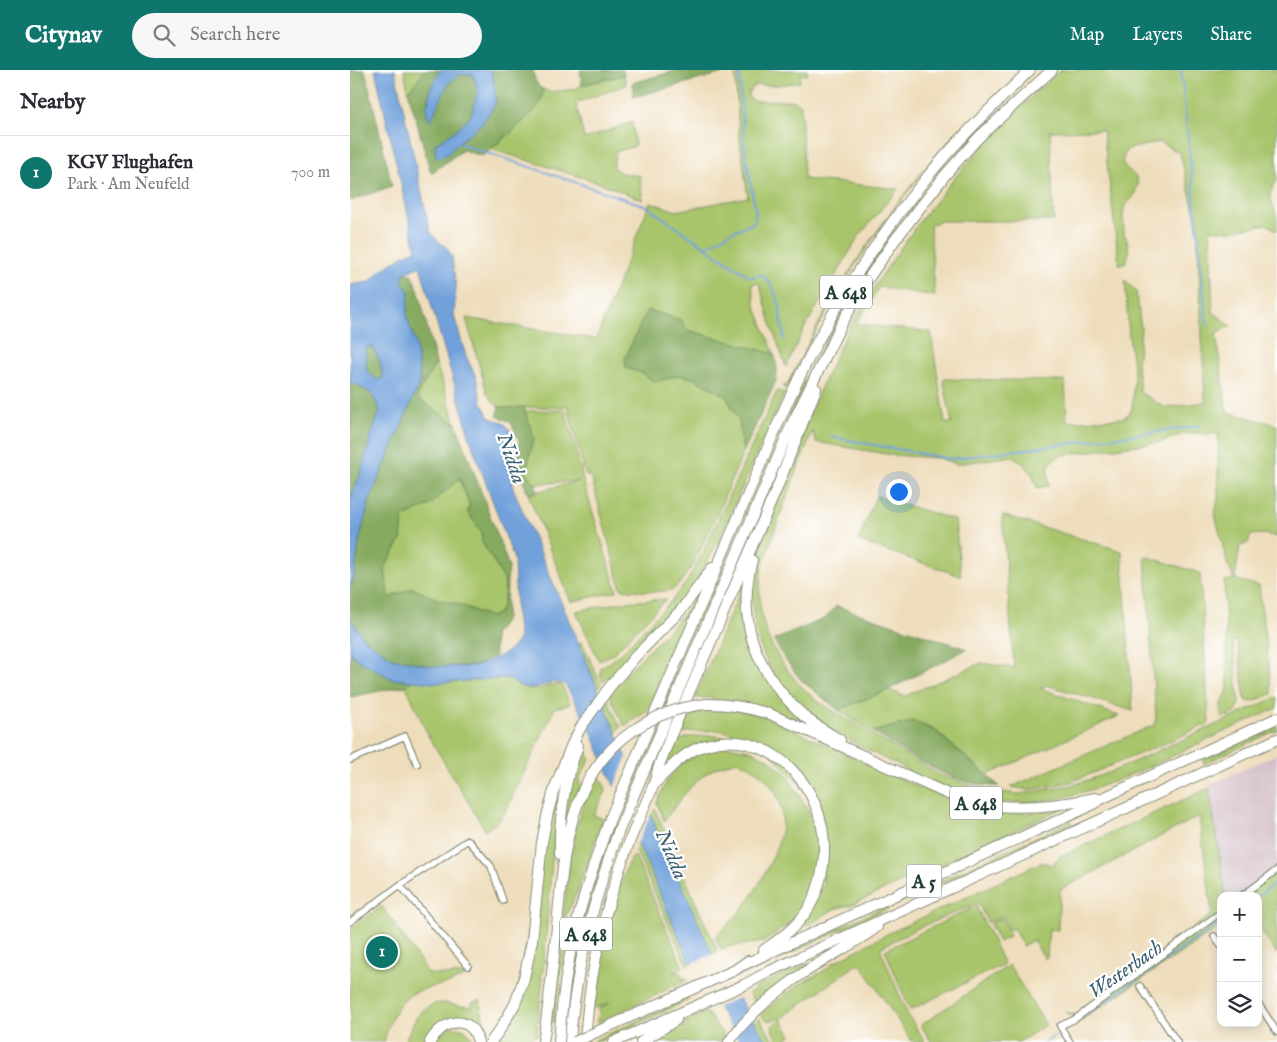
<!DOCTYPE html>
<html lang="en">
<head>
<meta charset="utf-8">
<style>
	:root { --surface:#fff; --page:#f7f7f7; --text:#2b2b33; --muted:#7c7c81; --line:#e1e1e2; --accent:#0f766e }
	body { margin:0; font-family:"IM FELL English",serif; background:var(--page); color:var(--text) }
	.controls { position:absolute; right:15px; bottom:15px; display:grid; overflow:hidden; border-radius:10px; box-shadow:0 2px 12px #0003 }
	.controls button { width:45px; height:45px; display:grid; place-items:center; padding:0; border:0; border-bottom:1px solid var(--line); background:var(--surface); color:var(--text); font:25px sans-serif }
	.you { position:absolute; left:548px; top:421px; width:18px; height:18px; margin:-12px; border:4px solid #fff; border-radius:50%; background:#1a73e8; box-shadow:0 0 0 8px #1a73e833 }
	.badge { display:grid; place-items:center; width:32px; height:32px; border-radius:50%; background:var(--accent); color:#fff; font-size:16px; font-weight:700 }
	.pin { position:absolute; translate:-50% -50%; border:2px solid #fff; box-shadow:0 1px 5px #0006 }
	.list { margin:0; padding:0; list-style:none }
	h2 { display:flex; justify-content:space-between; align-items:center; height:65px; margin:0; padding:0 20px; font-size:21px }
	h2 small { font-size:16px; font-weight:400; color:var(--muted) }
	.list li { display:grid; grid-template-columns:32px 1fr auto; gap:15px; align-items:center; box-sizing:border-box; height:75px; padding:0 20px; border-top:1px solid var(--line) }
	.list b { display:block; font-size:19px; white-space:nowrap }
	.list p { margin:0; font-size:16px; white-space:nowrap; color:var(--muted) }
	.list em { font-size:16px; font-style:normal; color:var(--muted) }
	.icon { flex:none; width:28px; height:28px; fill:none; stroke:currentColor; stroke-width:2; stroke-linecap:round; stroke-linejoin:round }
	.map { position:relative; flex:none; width:927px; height:972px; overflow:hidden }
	header { display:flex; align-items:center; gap:30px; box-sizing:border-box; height:70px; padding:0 25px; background:var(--accent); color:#fff }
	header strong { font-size:24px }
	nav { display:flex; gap:28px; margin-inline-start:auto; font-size:18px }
	.search { width:350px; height:45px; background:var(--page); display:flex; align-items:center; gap:12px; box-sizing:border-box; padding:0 18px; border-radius:28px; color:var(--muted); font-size:19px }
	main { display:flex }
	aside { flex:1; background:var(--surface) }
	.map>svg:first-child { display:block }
</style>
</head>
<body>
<header>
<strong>Citynav</strong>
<div class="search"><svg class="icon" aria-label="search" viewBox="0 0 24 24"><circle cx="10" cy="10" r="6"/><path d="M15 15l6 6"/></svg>Search here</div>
<nav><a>Map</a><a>Layers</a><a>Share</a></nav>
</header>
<main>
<aside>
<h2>Nearby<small></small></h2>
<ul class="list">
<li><span class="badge">1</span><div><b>KGV Flughafen</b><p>Park · Am Neufeld</p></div><em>700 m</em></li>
</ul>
</aside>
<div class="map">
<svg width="927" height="972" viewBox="0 0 927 972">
	<rect width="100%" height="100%" fill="#fff"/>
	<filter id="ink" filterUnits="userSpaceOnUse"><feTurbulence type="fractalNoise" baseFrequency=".02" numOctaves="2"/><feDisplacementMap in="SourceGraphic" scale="10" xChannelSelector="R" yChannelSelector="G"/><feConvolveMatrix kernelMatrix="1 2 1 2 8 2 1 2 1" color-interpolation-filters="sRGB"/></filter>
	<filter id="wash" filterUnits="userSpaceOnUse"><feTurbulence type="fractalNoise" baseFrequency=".0096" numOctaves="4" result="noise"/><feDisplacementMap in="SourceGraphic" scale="20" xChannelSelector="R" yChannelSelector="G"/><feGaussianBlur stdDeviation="1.12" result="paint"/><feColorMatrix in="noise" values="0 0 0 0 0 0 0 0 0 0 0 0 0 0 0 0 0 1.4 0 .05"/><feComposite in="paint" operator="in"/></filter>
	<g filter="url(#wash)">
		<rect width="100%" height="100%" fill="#edb"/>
		<!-- industrial -->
		<path fill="#d2bdc6" d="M927,684V798L887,826H876L859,718L860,715Z"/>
		<!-- green -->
		<path fill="#a9c56c" stroke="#648150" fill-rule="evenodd" d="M54,0H74L70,7L58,21Z
			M385,0H458L457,5L450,4V12L428,15H405L398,24L399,27L404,31L442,30L451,35L454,109L548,119L509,166L455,257L436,297L422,257L409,213L402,214L405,235L424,284L337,260L331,250L297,240L276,298L292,303L305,312L330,305L343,308L376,326L389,350L393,383L367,444L341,499H339C335,506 331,513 325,518C315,525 283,520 271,519L241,406H236L217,335L213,337L156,338C145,336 143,332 137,323L116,248L246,269L300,132L326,141L398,127L389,64Z
			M711,0H927V112C914,126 924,133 927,148C927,152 927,157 927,161L917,154L881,161L860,159L863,242L881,256L866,263L877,342L927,355V467L914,464L901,465L898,473L890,476L885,509L909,516L922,624L902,632L895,630L887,570L883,574L889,630C889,645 884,643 871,648V634L877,623L878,618L874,511L884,509L877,493L865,444L868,428V363L859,365L847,363L833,364L811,372L712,385C695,393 697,399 699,416L687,418C682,399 677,397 663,386L607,394L587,388L542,385L466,372L463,361C444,406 427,452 412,498C402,555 426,595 467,631L588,704L621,716L644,721L669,724L723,715L761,702L927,627V638C894,653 860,668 827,684C766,712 703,742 635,730C610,726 586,716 563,704C557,700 551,696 544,692L543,693C516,679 488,666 464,647C409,604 390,546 410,480C436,405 462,329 499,259C510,238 523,218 537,198C586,124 645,58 711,0ZM753,60L769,194H775L779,183L778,173L774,163L773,144L775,135L782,129L788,115L787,108L772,93L776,80L809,72L830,83L847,153L855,332L815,338L790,322L787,294L791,259L786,221L775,210L779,267L784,304L782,339L778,345L772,348L717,352L715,311L593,309L602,353H595L581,262L506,254L529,217L585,226L580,155L591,151H704L700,61Z
			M274,5L276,15L226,33L234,68H238L282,52L285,76L266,82L263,98L271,103L290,106L293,130L250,113L141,79L163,61L192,27L193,19L199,22L225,19L232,15Z
			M611,57L612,59C540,133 481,226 436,319L433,317L438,313C455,280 471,247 491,215C526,159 567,106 611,57Z
			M587,106L589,107L496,238L458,307L441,345H439C450,321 461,296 474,273C506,213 545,158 587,106Z
			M86,293L106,354L67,328L70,320Z
			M427,321H430L434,324L366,476L344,515L326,540L260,608L258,607L253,612L250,604L251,597L260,592L274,580L322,530L338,510L353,482Z
			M215,340L231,398L233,411L267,521L221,532L178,424L229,411L185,414L176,402L175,341Z
			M109,408L119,433L118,443L132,462V472L154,509C156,520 154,533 149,544L141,547L108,534L89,530L62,518L38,529L35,497L51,470L53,447L80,435Z
			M526,426L605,450L611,506L508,471Z
			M652,445L772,481L783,641L697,615L690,618L769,646L637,705L585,660L563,651L523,662L488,640L538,620L555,626L631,593L664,598Z
			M795,486L850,503L859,653L816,673L721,712L679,720L661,717L804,655L806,648Z
			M368,510H369L366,520L321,626L317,634L314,635Z
			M394,511L403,583L464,658C429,642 402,630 362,630V628H345Z
			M351,519L299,640L274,656L260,626L270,610L311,568L333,544Z
			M316,529L263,584L249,591L226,541L273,532Z
			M232,572L251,614L248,619L229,573Z
			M157,608C165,613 174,619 184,619C195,619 200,612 212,615L220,634L205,638L155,742L147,753L135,760L79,667L56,616L62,611L86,613Z
			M258,630L271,658L265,662L255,635Z
			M364,639H383L416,647L537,703V705L539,706L540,704C586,725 623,742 675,743C688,743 701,740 713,738L577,801L575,798L572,799L573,802L499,836C493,836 485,838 479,842C470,847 461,858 450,855L473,814L469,735L414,676L388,665L369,660L339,662L329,664L338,643L363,640Z
			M927,656V660L854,694L853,690Z
			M360,665L378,668L315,697L326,671L338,667Z
			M234,673L240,689L230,707L229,714L231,715L213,772L214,742L227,688Z
			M377,676L399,680L417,688L437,705L457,738L469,763V795L464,820L453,837L441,852L414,872L382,876L371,879L365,867C374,858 384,850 391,840C408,819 429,782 432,755C434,739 427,721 416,710C410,703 398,693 388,692C386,691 383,692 381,693C350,698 332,728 314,751L307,733C309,727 312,721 315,715C327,691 352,680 377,676Z
			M249,705L256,719V721L244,745L253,749L226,825L212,854C218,808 221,764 238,720L239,721Z
			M210,716L203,779L193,904H190V907H193L188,951H186L185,954H188L187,965L173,972H145L164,942L196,764Z
			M859,718L876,826H871V856L730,951L721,946L716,942L727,945L862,844L849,746L710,820L708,860L699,859L697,887L695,889L683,870L673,876L663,858L659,860L652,846L638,853L628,833L566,859L530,878L557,943L575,972H562L512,896L508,894L506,895L432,948V951L441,965C439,969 433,972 429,972L423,962L422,957L423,955L429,950L428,948L419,951L415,950L412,946V943L448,915L475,900L483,893L537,864L692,792L702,795L709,787Z
			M305,739L352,847L368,881L362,884L309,769L301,746Z
			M721,751L722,754L389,907L388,904Z
			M265,752L267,755L249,804L232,865L218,946L216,950C224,881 241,816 265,752Z
			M288,773L341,894L337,896L286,781Z
			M285,786L333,897L322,904L330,902L333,909L336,908L337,910L247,953V948L249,947V939L260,933H259L249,937L243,938L249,897L255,870L258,871L259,866L256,865L267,824L278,793H279L281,789Z
			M927,798V884L908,856V826H887Z
			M32,836L79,904L118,905C112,908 106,910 99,913C86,917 69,918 58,927C44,937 38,956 34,972H0V860Z
			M626,836L654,894L560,940L535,880Z
			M651,848L660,866L649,872L640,854Z
			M220,855L209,910L204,952H201C204,921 204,882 220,855Z
			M458,893L459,895L412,929L410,928L404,932L399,923L405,920L404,918Z
			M659,895L696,955L669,972H581L571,955Z
			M338,928L339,930L248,972H245V970Z
			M130,930L134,954C119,950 101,942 89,956C84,960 81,967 77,972H55C61,954 72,932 94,933C103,934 114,937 122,937V933Z
			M356,942L359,945L374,966L371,972H296L312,962L335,950L336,953L331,955L332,957L338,955L336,950L346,945L347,947L350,946L349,944L350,943L351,945Z
			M409,948L425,972H417L404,953Z
			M99,957C114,957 117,958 124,972H88L87,967Z"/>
		<!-- forest -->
		<path fill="#86aa60" stroke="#52744a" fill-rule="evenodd" d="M0,0H15L42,116L0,131Z
			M74,0H90C82,16 72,34 80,51L98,14L109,5L123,4L128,20L121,46L104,62L85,74L87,88L98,84L108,73L133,52L146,33L144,12L141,0H183C184,7 186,16 193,19L192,27L187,38L163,61L132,86L113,80L81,103L58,21L70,7Z
			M230,0H273L274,5L232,15Z
			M329,0H377V2L284,27L282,13Z
			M56,203L61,204L68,219L86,293L70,320L67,328L106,354L159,497L157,511L156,549L144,565L145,586L127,595L87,597L42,588L14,569L0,548V520L5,503L9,471L20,429L70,312L66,274L57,247L59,221L52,213L53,204ZM110,408L119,433L118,443L132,462V472L154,509C156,520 154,533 149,543L141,547L108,534L89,530L62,518L38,528L35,497L51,470L53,447L80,435Z
			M297,240L331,250L337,260L424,284C427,294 428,301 426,311L393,383L389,350L376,326L343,308L330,305L305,312L292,303L276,298L275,288Z
			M17,277H23L30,291L33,308L27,310L17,301L15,280Z
			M0,312L7,315L22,324L30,341L21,366L11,403L0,431Z
			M148,336L156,338L175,337V341L184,367L176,402L185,414L188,422L178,424L169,400V371L161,352L147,346L149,341Z
			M486,536L617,579L538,620L488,640L451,610L434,588L424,570L476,548Z
			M0,583L8,590L43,609L62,611L56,616L0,627Z
			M564,651L585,661L649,716C602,717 561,685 523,662Z"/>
		<!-- water -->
		<path fill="#71a1db" stroke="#486f88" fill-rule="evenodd" d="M25,0H45L80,161L87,170L97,178L102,187L106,218L104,246L116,286L126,307L132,333L138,345L142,349L153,352L159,359L162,367L166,399L163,409V418L304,752L309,769L324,798L361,881L389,928L417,972H390L339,890L288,773L240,659L215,614L204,612L183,618L172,617L157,608L86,613L42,609L8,590L0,583V548L14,569L42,588L86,597L127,596L154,584L165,575L169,567L166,544L164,489L123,378L70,196L53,204L52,213L59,221L57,247L66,274L70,312L20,429L9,471L5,502L0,519V431L11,403L21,366L30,341L22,324L7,315L0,312V215L19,212L30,201L54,185L66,180ZM17,277H23L30,291L33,308L27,310L17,301L15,280Z
			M90,0H141L144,12L146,33L133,52L108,73L98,84L86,88L85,74L104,62L121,46L128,20L123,4L109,5L98,14L80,52L76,41L81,17Z"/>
		<!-- pier -->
		<path fill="#edb" d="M278,684L302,742L286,776L263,720Z
			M365,883L390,927L365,938L339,895Z"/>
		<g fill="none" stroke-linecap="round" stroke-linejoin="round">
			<!-- stream -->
			<path stroke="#71a1db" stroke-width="2" d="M831,0L857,254
				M108,73L299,137L307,144L400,207L412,205L415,207L423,218L429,233L434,269
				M356,177L383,161L404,153L406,144L394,76L389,0
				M481,367L601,389L849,356
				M908,826L927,812
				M696,972L871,852"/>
		</g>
	</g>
	<g filter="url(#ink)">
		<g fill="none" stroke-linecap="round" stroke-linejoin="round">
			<!-- minor casing -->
			<g stroke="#868d78" stroke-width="8">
				<path id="minor" d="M0,690L55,666L67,694
					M50,815L118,896
					M892,826L927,800
					M0,852L50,815L118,770L141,796L153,831
					M864,866L871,876
					M790,916L827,972
					M908,933L927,962
					M720,972L710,956L725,949L871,842"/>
			</g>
			<!-- motorway casing -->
			<g stroke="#868d78" stroke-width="12">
				<path id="motorway" d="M402,490C399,500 398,510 397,520C393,572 418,614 455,647C466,656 479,663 490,670
					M356,634C380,634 398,637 420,644L598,724C607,727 617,731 627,733C666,741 707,736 746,728
					M305,713C320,698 333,683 353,676C402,659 450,693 467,739C478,769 476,803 462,832C452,853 433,867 414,880
					M210,784C209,748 215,709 228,676
					M393,895L687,760L736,738L755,727L927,648
					M246,962L385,900L398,891
					M80,972C92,950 121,942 128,972
					M141,972L151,958L165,934L174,908L182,871L192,772L198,742L205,717L222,674L231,657L258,619L285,587L332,539L362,498
					M193,972C199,934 203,895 207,857C211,810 214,762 234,718
					M209,972C211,946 213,921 218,896C226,845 243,796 260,749L426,358C440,326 455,294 472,263C502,208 538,155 578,106C609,68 645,34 680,0
					M220,972C225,898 244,829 269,760L441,356L492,253L516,212L545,170L596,104L629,67L702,0
					M235,972C239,906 254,840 277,778C285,756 295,736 304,714C306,708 307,702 309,696C312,686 317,677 320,667L427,418L466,319
					M264,972L394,915L420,901L927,669
					M291,972L326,950
					M379,972C396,947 424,924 449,906C475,888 503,875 527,857"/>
			</g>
			<!-- minor -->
			<use href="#minor" stroke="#fff" stroke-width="5.5"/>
			<!-- motorway -->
			<use href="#motorway" stroke="#fff" stroke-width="10"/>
			<!-- motorway-bridge casing -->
			<g stroke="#868d78" stroke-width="12" stroke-linecap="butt">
				<path id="motorway-bridge" d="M234,718C259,669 302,640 356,634
					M225,972L246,962"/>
			</g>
			<!-- motorway-bridge -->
			<use href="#motorway-bridge" stroke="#fff" stroke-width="10"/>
		</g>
	</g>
	<g text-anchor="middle" stroke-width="4.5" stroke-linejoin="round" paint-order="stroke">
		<!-- shield labels -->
		<g fill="#fff" stroke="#627771" stroke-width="1">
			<rect x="470" y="205.5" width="52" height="33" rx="4"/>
			<rect x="600" y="716.5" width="52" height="33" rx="4"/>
			<rect x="556.5" y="794.5" width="35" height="33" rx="4"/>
			<rect x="210" y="847.5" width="52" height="33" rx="4"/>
		</g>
		<g font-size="19" font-weight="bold" fill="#1f3d34">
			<text x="496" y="229">A 648</text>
			<text x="626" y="740">A 648</text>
			<text x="574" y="818">A 5</text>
			<text x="236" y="871">A 648</text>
		</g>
		<!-- water labels -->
		<g font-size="21" font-style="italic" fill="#3c606e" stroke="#fff">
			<text transform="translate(162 388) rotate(71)" y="7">Nidda</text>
			<text transform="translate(322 784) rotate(67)" y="7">Nidda</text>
			<text transform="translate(775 899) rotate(-35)" y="7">Westerbach</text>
		</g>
	</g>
</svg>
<div class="controls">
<button>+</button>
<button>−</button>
<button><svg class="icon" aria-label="layers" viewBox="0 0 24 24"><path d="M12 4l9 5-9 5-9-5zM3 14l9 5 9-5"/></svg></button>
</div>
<div class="you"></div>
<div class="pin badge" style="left:32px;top:882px">1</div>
</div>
</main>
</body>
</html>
